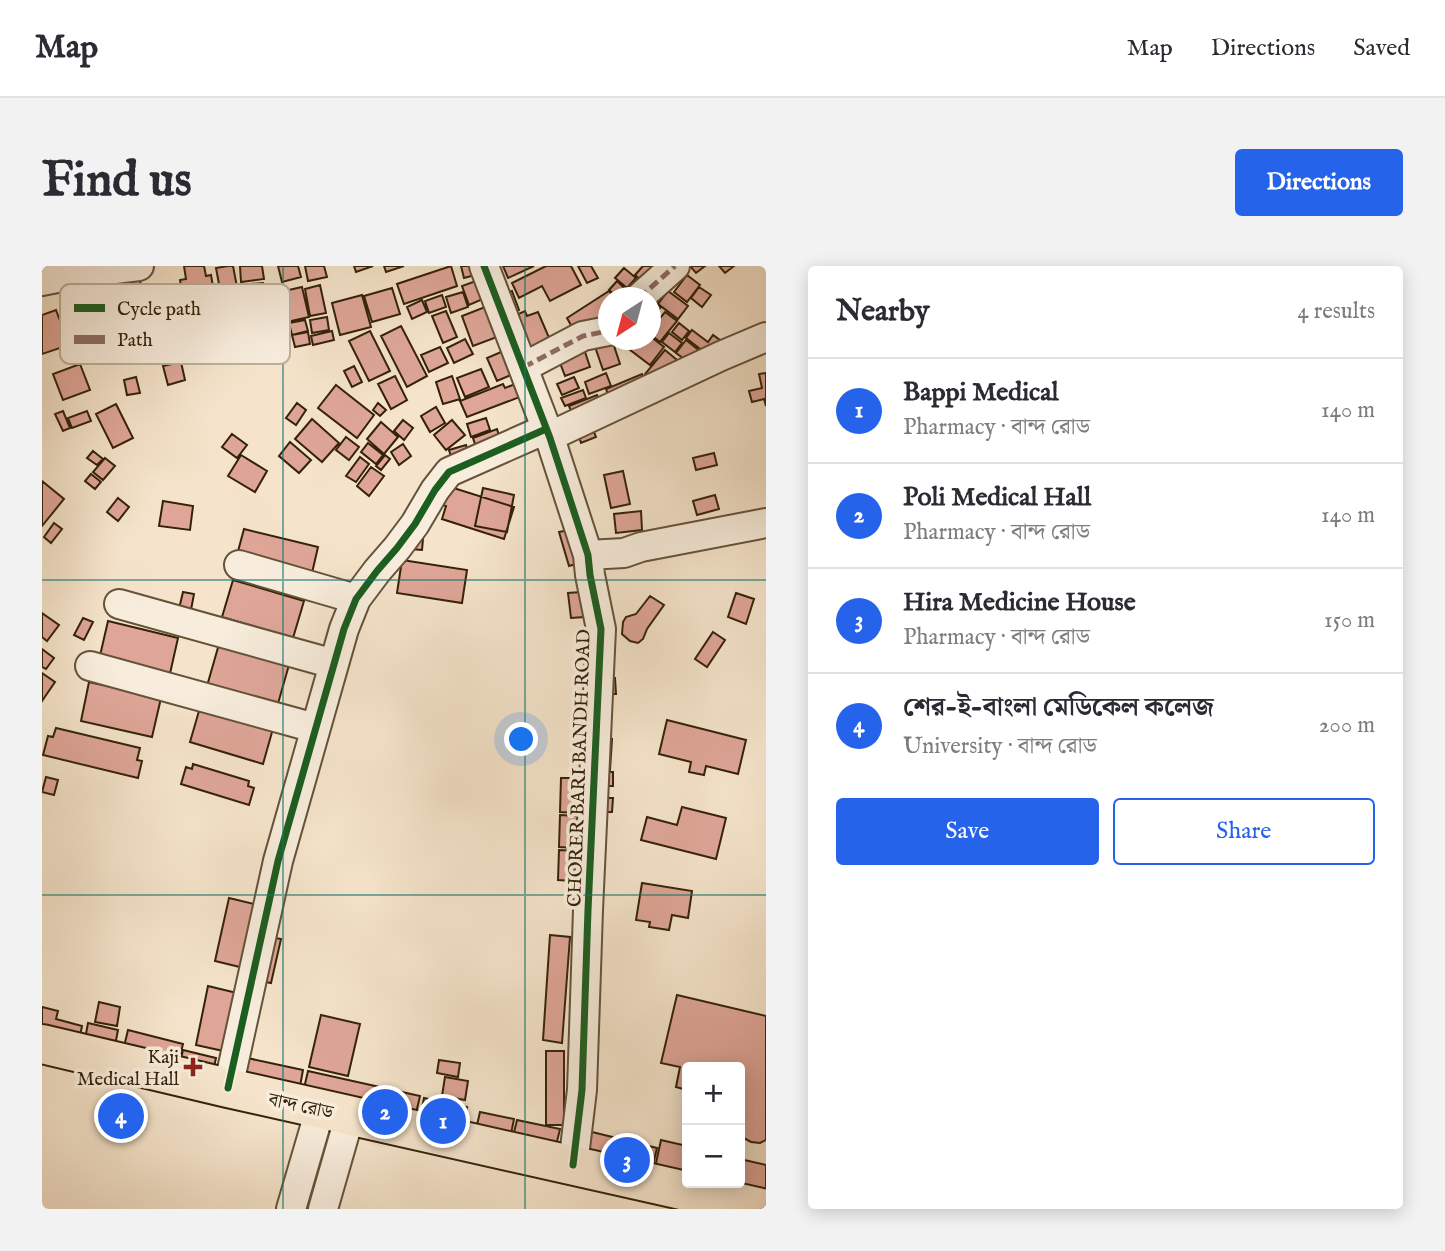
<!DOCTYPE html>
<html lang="en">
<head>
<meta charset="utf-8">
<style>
	:root { --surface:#fff; --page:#f2f2f3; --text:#2b2b33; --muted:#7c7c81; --line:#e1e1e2; --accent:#2563eb }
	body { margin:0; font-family:"IM FELL English","Noto Serif Bengali",serif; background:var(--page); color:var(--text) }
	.controls { position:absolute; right:21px; bottom:21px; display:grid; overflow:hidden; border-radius:7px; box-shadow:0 4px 18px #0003 }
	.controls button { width:63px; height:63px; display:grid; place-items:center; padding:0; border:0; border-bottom:2px solid var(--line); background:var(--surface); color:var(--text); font:35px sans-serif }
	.compass { position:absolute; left:556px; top:21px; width:63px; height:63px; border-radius:50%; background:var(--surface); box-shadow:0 4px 18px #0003; rotate:216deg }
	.you { position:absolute; left:480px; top:474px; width:24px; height:24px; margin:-18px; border:5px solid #fff; border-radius:50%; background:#1a73e8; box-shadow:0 0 0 10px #1a73e833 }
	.badge { display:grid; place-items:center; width:46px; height:46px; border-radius:50%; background:var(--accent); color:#fff; font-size:23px; font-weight:700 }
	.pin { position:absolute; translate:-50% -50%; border:4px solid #fff; box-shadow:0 2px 7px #0006 }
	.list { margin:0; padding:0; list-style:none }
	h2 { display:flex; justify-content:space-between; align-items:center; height:91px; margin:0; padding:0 28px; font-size:30px }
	h2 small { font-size:23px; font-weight:400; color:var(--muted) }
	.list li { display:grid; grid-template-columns:46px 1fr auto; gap:21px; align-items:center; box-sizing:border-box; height:105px; padding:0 28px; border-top:2px solid var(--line) }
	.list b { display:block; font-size:26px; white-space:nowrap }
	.list p { margin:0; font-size:23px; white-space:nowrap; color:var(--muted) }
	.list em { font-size:23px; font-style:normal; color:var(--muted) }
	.actions { display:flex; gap:14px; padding:21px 28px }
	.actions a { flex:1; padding:16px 0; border:2px solid var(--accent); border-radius:7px; text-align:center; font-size:24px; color:var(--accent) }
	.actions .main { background:var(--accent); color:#fff }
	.map { position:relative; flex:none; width:724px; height:943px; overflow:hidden; border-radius:7px }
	header { display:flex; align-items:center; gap:42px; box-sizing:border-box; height:98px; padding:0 35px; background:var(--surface); border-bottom:2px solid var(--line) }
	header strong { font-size:33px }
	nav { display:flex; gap:38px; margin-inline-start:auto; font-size:24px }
	.intro { display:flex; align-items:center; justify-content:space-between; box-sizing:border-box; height:168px; padding:0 42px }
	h1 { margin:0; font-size:49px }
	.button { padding:18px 32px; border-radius:7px; background:var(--accent); color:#fff; font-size:24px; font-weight:700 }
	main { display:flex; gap:42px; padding:0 42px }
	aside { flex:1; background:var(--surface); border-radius:7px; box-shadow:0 4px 18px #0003 }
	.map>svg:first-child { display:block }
</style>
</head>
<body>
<header>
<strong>Map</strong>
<nav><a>Map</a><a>Directions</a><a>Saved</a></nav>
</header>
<div class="intro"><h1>Find us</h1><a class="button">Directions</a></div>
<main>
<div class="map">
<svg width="724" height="943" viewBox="0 0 724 943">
	<rect width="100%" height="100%" fill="#f5e4cb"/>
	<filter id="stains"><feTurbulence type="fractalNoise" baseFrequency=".00286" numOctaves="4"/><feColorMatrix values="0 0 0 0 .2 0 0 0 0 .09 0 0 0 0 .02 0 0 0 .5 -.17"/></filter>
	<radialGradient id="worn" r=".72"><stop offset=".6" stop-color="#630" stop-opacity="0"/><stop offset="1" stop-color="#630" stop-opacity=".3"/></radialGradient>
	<!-- building -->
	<path fill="#dfa698" stroke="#342208" stroke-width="2" d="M142,0H162L164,10L169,9L173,32L142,37L138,14L144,13Z
		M186,0H191L196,26L179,29L174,2Z
		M198,0H220L222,13L199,16Z
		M236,0H256L259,11L240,16Z
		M263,0H282L285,11L266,15Z
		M312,0H331L314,6Z
		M342,0H362L344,6Z
		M409,0L415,20L362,38L355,18Z
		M419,0H438L440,7L422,12Z
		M461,0H492L466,12Z
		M504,0H529L539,19L508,35L500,20L477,32L470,17Z
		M536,0H549L556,12L545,17Z
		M601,0H613L608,22L593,9Z
		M648,0H663L654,7Z
		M677,0H692L683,7Z
		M582,2L594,12L585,22L573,12Z
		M645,9L658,19L645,36L632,26Z
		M97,11L102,31L64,40L59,20Z
		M442,12L448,30L427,39L420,20Z
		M575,15L593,32H576L567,24Z
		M221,17L223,31L197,34L196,19Z
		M278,19L284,47L268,50L263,23Z
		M260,21L267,51L245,56L238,26Z
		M657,21L669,29L660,41L649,32Z
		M350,22L358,48L330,56L322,30Z
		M470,25L477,44L467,48L459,29Z
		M567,25L574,32H566V64L535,70L525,52Z
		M626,25L646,40L636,53L616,38Z
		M421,26L426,41L409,47L404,31Z
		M320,29L329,61L298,69L290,37Z
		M400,29L404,41L387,47L383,35Z
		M608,33L619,41L608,54Z
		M380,34L385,46L370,53L365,41Z
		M443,41L455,71L431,80L420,50Z
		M14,44L27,79L0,88V49Z
		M404,45L415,71L401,77L390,50Z
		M483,45L485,50L496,46L511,81L487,91L470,51Z
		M623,46L635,55L618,76L608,68V64Z
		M285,51L287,64L270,67L268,54Z
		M263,54L266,65L250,69L247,57Z
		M637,57L647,65L640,74L630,66Z
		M359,60L385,110L365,121L339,70Z
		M650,64L666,76L671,69L682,77L670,92L644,72Z
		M290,65L292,74L271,79L269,70Z
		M328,65L348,105L327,115L307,75Z
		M266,66L268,78L253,81L250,69Z
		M627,67L640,77L633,86L620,76Z
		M608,70L622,81L608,99L575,74H608Z
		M550,72L570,74L578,98L561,104Z
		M423,73L431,88L412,97L405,82Z
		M644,74L659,86L649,98L634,87Z
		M541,80L548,101L523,110L515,89Z
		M398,81L406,97L387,106L379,89Z
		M466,83L476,106L455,115L445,92Z
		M623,84L635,94L615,118L603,108Z
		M139,96L143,114L126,119L121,100Z
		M38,98L48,124L21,134L11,108Z
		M312,100L320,116L310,121L302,105Z
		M439,103L447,121L423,131L415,112Z
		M564,107L569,120L547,128L543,116Z
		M724,107V140L722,133L710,136L707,125L720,122L717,108Z
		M600,108L605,122L569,136L564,123Z
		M353,110L365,134L349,143L336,118Z
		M410,110L418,133L401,138L394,116Z
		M94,111L98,127L85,129L82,114Z
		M532,111L537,122L520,129L515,118Z
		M478,116L483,129L425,151L418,135L461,118L463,122Z
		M294,119L332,149L315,172L276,142Z
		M541,124L544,132L523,140L519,132Z
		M555,129L560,141L532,152L527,140Z
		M255,137L264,144L254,159L244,152Z
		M336,137L344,144L338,150L331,144Z
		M74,138L91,172L71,182L54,148Z
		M394,141L403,157L388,166L379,150Z
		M21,145L28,162L21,165L13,148Z
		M45,145L49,155L30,162L26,152Z
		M444,152L448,164L429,171L425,158Z
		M270,153L297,177L280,196L253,173Z
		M361,154L371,162L362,174L352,165Z
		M410,154L423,169L404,184L392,169Z
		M339,156L356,171L342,188L325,173Z
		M550,161L554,171L539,177L536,167Z
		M455,163L459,176L435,184L431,172Z
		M190,168L205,179L195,192L180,181Z
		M304,171L317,181L307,194L294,184Z
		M248,176L269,194L257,207L237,190Z
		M326,177L341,189L334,198L319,186Z
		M361,178L369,190L357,199L349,186Z
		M424,179L427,189L410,194L407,184Z
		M51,185L61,193L55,199L45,192Z
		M672,187L675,199L654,204L651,192Z
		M199,189L225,205L213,226L186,210Z
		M343,189L348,193L339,204L334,200Z
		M318,191L327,198L314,216L304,210Z
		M63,192L73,200L61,214L51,206Z
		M329,201L342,210L327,230L315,220Z
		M581,205L588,238L569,242L562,209Z
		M49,208L59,216L53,223L43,215Z
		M0,215L22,233L0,260Z
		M402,219L472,241L462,273L400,253L404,240L396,237Z
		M441,222L472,229L465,266L433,260Z
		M673,229L677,243L655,249L651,235Z
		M76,232L87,241L76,255L65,246Z
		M121,235L151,240L148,264L117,260Z
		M599,245L600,264L574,267L572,248Z
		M12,257L20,263L9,277L2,271Z
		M202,263L276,281L270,307L195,289Z
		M532,263L541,296L527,300L517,266Z
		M369,272L381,273L380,284L368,283Z
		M360,294L425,304L420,337L355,327Z
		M191,314L262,335L251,372L180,351Z
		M141,326L152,328L148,349L136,347Z
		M539,326L542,351L529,352L526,327Z
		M694,327L712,333L704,358L686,351Z
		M608,330L622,339L605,363L601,373L596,377L588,375L580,368L581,356L584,351L594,348Z
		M0,347L17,359L5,375L0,371Z
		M41,352L51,356L42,374L32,369Z
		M66,355L136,372L127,412L57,394Z
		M671,366L683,374L665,401L653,393Z
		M177,378L247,399L235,441L165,420Z
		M0,383L12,392L4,403L0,401Z
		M0,407L13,416L0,435Z
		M561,412H573L574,428H561Z
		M47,416L119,432L110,471L39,455Z
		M159,438L232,459L221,498L148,476Z
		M625,454L704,474L696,508L664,500L662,509L647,506L649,496L617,488Z
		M14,462L98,482L95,494L100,495L96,512L1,489L6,470L11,471Z
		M559,473H570L568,504H557Z
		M151,498L207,515L206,520L212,522L207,539L139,518L144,501L150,503Z
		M559,505L571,506V520H559Z
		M4,511L16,514L12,529L0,526Z
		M519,512H535L533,547L518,546Z
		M560,532H571L570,546H559Z
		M640,541L684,552L674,593L599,574L605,551L635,559Z
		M518,549L535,550L534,582L517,581Z
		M517,584L534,585L532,615L516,614Z
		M600,617L650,625L646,652L630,649L627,664L607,661L608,656L594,654Z
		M187,632L220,640L206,703L173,695Z
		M508,669L528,671L520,777L501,774Z
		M223,670L239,673L229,717L213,714Z
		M166,720L199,728L186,786L154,779Z
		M635,729L724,750V874L718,877L709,876L698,870V801H645V824L634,821L638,801L619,797Z
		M57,736L78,741L75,760L53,756Z
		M0,741L16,745L14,753L40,760L36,780L0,771Z
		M279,749L318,758L306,810L267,801Z
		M46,757L76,764L71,790L41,784Z
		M86,764L141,778L134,806L79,793Z
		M141,784L174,792L169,814L136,806Z
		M504,785H522V859H504Z
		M196,790L261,804L256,831L190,817Z
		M397,794L418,797L416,811L395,807Z
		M266,805L378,830L372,856L260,831Z
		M403,811L426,815L423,834L400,830Z
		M382,832L425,841L420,866L377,856Z
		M438,846L472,853L466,883L431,876Z
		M475,854L518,863L511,892L468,883Z
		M546,865L615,882L609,907L540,890Z
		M619,874L645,880V914L612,906Z
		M698,893L724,899V933L656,917H698Z"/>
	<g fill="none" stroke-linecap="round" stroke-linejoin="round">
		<!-- minor casing -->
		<g stroke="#645239" stroke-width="32">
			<path id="minor" d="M442,0L508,172L546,289L548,309L559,363L546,644L540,824L531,899
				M0,15L40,7L97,0
				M597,32L633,0
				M482,101L541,70L566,65
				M508,172L517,166L679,90L724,71
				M546,289L582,287L599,281L724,257
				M197,299L314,333
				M77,338L292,398
				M48,400L273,462
				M186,822L236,595L302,363L314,333L335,305L355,282L373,258L393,224L407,206L504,163
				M249,943L273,861L277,843
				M281,943L308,849"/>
		</g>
		<!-- highway casing -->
		<g stroke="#342208" stroke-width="42">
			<path id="highway" d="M0,778L186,822L724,943"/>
		</g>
		<!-- minor -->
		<use href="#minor" stroke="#f8eddd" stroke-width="28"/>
		<!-- highway -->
		<use href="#highway" stroke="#f5e4cb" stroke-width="38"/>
		<!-- quiet -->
		<path stroke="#8d6e63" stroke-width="5" stroke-dasharray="10 5" stroke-linecap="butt" d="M597,32L633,0
			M482,101L541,70L566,65"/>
		<!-- cycleway casing -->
		<g stroke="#f8eddd" stroke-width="11">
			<path id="cycleway" d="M442,0L508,172L546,289L548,309L559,363L546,644L540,824L531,899
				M186,822L236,595L302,363L314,333L335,305L355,282L373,258L393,224L407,206L504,163"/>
		</g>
		<!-- cycleway -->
		<use href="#cycleway" stroke="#1b5e20" stroke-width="7"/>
	</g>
	<!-- grid -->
	<path fill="none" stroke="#0f766e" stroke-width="2" stroke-opacity="0.55" d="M241,0V943M483,0V943M0,314H724M0,629H724"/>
	<!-- markers -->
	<path fill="#8f2418" stroke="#f8eddd" stroke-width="2.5" d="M147.5 790.5h7v7h7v7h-7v7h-7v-7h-7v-7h7z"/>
	<g text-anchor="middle" stroke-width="7" stroke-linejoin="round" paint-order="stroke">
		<!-- street labels -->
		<g font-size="19" fill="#342208" stroke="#f8eddd">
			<text transform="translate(536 502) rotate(-88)" y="7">CHORER BARI BANDH ROAD</text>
			<text transform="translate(259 839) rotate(12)" y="7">বান্দ রোড</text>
		</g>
		<!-- poi labels -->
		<g font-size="19" fill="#342208" stroke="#f8eddd" text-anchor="end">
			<text x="137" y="797">Kaji<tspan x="137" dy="22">Medical Hall</tspan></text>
		</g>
	</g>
	<!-- legend -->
	<rect x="18" y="18" width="230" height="80" rx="10" fill="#f8eddd" stroke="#bdb09d" stroke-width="2"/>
	<rect x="32" y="38" width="31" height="8" fill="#1b5e20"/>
	<rect x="32" y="69" width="31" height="9" fill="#8d6e63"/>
	<g font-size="19" fill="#342208">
		<text x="75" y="49">Cycle path</text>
		<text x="75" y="80">Path</text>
	</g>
	<rect width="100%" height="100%" filter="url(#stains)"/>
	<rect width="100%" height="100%" fill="url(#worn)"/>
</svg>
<div class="controls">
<button>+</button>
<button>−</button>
</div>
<svg class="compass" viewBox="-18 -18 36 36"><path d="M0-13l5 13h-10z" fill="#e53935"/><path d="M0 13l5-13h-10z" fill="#7c7c81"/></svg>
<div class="you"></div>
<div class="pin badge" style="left:401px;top:855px">1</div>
<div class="pin badge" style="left:343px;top:846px">2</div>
<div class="pin badge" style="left:585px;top:894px">3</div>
<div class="pin badge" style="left:79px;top:850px">4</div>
</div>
<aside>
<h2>Nearby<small>4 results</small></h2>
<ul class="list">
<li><span class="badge">1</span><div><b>Bappi Medical</b><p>Pharmacy · বান্দ রোড</p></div><em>140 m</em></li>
<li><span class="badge">2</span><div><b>Poli Medical Hall</b><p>Pharmacy · বান্দ রোড</p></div><em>140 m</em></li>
<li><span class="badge">3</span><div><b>Hira Medicine House</b><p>Pharmacy · বান্দ রোড</p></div><em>150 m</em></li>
<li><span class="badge">4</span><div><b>শের-ই-বাংলা মেডিকেল কলেজ</b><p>University · বান্দ রোড</p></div><em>200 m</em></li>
</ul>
<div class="actions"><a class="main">Save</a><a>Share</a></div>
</aside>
</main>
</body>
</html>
